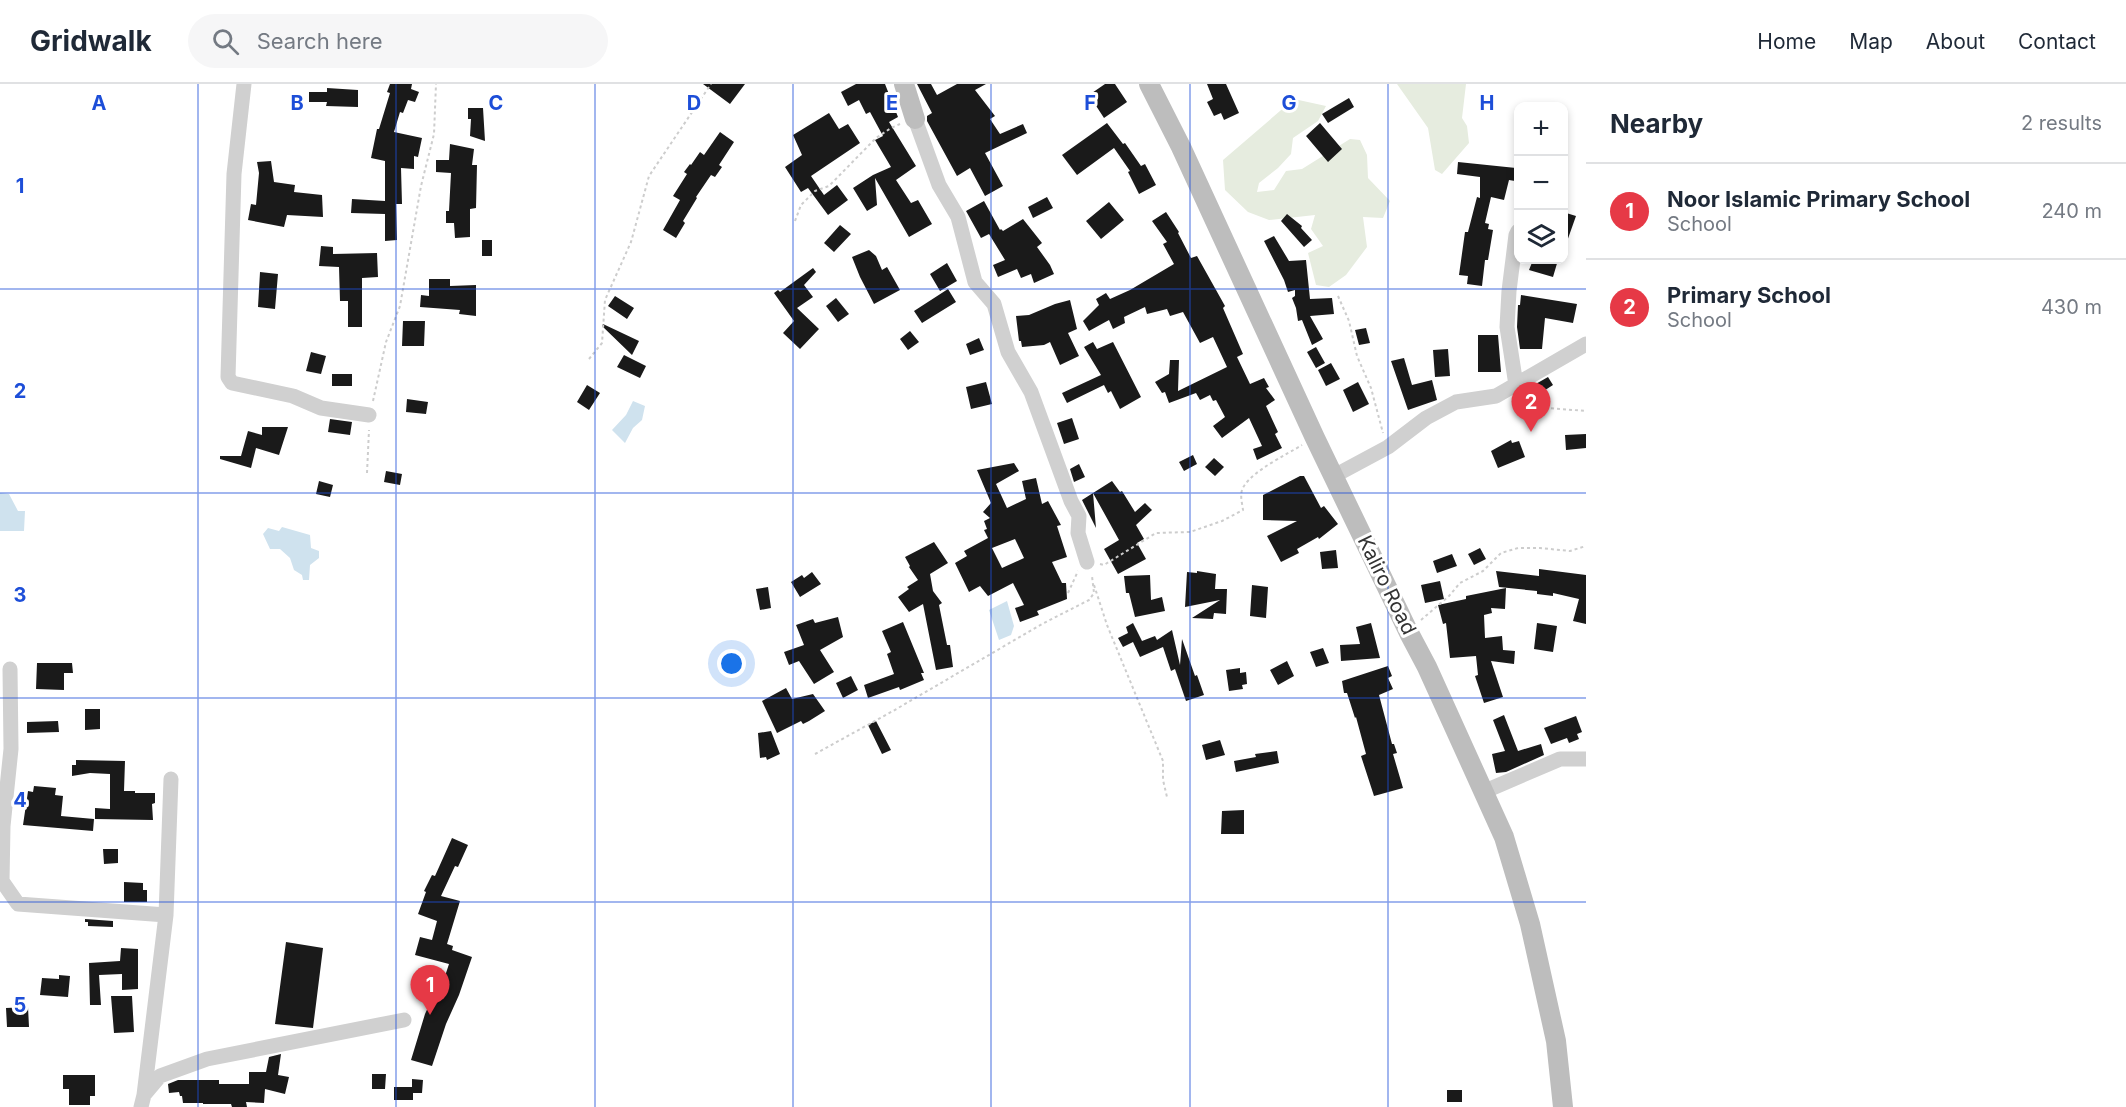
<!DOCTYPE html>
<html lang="en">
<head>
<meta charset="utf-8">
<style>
	:root { --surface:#fff; --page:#f6f6f7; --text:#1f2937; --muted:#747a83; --line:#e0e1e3; --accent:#e63946 }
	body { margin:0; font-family:Inter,sans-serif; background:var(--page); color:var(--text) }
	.controls { position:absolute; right:18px; top:18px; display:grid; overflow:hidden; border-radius:12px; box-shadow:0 3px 9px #0003 }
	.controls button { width:54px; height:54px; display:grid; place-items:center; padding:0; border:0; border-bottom:2px solid var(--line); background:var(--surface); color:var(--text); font:30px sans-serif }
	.you { position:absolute; left:732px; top:580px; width:21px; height:21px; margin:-15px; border:4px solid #fff; border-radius:50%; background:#1a73e8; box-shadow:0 0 0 9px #1a73e833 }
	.badge { display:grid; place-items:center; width:39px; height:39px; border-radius:50%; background:var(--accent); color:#fff; font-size:20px; font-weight:700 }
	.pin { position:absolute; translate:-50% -50px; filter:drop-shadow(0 2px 3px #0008) }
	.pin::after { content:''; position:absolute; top:32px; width:21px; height:18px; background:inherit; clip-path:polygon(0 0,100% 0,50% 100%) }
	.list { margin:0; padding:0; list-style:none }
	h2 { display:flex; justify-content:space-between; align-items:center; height:78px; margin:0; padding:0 24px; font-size:26px }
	h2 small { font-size:20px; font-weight:400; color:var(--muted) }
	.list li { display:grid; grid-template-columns:39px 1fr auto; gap:18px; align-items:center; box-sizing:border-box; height:96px; padding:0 24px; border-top:2px solid var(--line) }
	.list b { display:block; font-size:22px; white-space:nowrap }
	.list p { margin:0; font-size:20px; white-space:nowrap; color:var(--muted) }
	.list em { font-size:20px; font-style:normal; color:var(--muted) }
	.icon { flex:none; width:33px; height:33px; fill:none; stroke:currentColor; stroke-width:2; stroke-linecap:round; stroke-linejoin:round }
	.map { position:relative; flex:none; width:1586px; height:1023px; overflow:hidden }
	header { display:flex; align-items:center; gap:36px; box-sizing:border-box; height:84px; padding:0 30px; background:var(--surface); border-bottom:2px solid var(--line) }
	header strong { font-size:28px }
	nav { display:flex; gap:33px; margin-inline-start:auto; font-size:21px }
	.search { width:420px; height:54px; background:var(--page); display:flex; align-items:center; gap:15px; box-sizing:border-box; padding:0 21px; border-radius:33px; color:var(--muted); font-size:22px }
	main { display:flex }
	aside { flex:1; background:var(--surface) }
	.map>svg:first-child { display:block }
</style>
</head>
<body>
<header>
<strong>Gridwalk</strong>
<div class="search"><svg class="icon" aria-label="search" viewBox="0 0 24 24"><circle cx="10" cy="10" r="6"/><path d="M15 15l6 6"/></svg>Search here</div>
<nav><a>Home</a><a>Map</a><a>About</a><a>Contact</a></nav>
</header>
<main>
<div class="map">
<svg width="1586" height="1023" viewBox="0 0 1586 1023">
	<rect width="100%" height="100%" fill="#fff"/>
	<!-- green -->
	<path fill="#e6ecdf" d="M1397,0H1466L1462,34L1467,42L1469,59L1442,90L1435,86L1428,44Z
		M1294,15L1326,22L1318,37L1293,54L1291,70L1278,84L1259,99L1257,108L1274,106L1286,87L1302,85L1350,55L1360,56L1367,71L1368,94L1390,117L1383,134L1363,133L1367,163L1346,191L1329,203L1316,201L1308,169L1323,162L1311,145L1315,131L1269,136L1248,128L1225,106L1223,76Z"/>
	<!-- water -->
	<path fill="#cfe2ee" d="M633,317L645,322L642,336L633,344L625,359L612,346L626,331Z
		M0,409L9,410L18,427H25L24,447H0Z
		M282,443L310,451L311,464L319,467V474L310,481L309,496H303L302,491L294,486L290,474L280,465H270L263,450L268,444L279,447Z
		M1007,517L1014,542L1011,551L999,556L989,526Z"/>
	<!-- building -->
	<path fill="#1a1a1a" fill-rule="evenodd" d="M390,0H412L411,5L419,8L415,18L408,16L403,29L400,28L394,48L422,54L418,73L414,72V85L401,84L402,120H396L397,156L385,157V130L351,129L352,115L385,117V77L371,74L377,45H379L390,9L387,8Z
		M703,0H745L730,20Z
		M856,0H885L898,33L889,38L916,82L896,96L911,119L918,116L932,140L909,153L875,94L877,121L867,127L853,104L873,91L891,83L875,56L883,52L870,28L866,30L859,16L848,22L841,8Z
		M917,0H931L937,11L957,0H986L975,6L995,32L990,35L1000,50L1023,40L1027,49L985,69L1003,102L985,112L970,84L957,92L927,37V32L932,29Z
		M1105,0H1115L1127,18L1104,34L1089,11Z
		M1207,0H1226L1239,29L1224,36L1221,29L1214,32L1207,18L1213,15Z
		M327,4L358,6V23L326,22L327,18H309V8H327Z
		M1349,14L1354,23L1328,39L1322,30Z
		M468,24H483L485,57L470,52L471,35H468Z
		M829,29L839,45L848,40L860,59L811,92L824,111L837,101L848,116L828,131L808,104L801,108L785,83L802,71L793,51Z
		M1107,39L1123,60L1125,59L1141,82L1145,80L1156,101L1139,110L1128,88L1130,87L1114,64L1077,91L1062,71Z
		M1320,39L1342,65L1328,78L1306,52Z
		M720,48L734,58L719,81L722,83L715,93L711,91L696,113L697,114L683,137L685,139L676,154L663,146L680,116L673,112L687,90L684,88L690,80L691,81L700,68L704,71Z
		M450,60L474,65L472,81H477L476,124L470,125V153L455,154L454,139H446V127H449L451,89L436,88V76H449Z
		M271,77L274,98L295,101L294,108L322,111L323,133L287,131L284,143L248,136L251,120L256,121L259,89L257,78Z
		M1458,78L1516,84L1515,97L1509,96L1504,116L1491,113L1485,139L1489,140L1488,145L1493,146L1488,176H1485L1482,202L1467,200L1468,192L1459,191L1465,148H1468L1477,113L1480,114V93L1457,90Z
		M1047,113L1053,124L1033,134L1028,123Z
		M984,117L1000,146L1001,145L1003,147L1023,135L1042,159L1037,163L1050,181L1054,190L1034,199L1031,190L1021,194L1017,185L998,193L993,181L1005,176L989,150L981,154L966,127Z
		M1109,118L1124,136L1101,155L1086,137Z
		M1166,128L1179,148L1178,149L1191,174L1197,172L1225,222L1223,224L1243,270L1237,273L1250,300L1264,294L1269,303L1266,304L1275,316L1266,322L1278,348L1275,350L1282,364L1257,376L1253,365L1262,362L1249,334L1222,354L1213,342L1225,333L1216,316L1213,317L1210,311L1200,316L1196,309L1169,319L1165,308L1162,309L1155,298L1169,290L1170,276H1179L1178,307L1227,283L1213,253L1200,259L1183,228L1170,232L1167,225L1147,230L1145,223L1124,233L1125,239L1113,245L1109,236L1089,247L1083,237L1099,221L1096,215L1106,209L1110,215L1130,206L1174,180L1163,160L1167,158L1152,137Z
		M1563,128L1576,132L1565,163H1563Z
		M1287,130L1302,142L1301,144L1312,156L1304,163L1281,137Z
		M840,141L851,150L834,168L824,159Z
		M1274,152L1289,177L1306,176L1310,215L1332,214L1334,230L1310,232L1323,255L1312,261L1302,236L1298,237L1296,224L1292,214L1295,212V206L1288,208L1284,196L1264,157Z
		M482,156H492V172H482Z
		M321,162L333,163V170L377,169L378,193L362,194V243H348V217H340L339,183L319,182Z
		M869,166L876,172L882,186L887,183L900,206L874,220L860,193L852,173Z
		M1533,176H1558L1553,193L1529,186Z
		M947,179L957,197L940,207L930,190Z
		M813,184L816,188L804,201L813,213L797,224L819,245L800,265L783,249L794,237L774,209L778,206L780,208Z
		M260,188L278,190L275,225L258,223Z
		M429,195H450V202L476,201V232L459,230L460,226L420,223L421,211L429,212Z
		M948,205L956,218L922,239L914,227Z
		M1521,211L1577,220L1573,239L1545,234L1542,265H1520L1517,243L1518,221H1520Z
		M615,212L634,224L627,235L608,222Z
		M836,214L849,230L838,238L826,222Z
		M1070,216L1077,245L1068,249L1079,272L1060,281L1050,258L1044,261L1022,263L1021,257H1019L1016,232L1029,231L1055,220Z
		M403,237H425L424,262H402Z
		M603,240L639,257L632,271L602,242Z
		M1366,244L1370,259L1359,261L1355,246Z
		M910,247L919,258L908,266L900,255Z
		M1478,251H1498L1501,288H1478Z
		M979,254L984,266L970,271L966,260Z
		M1093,258L1097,265L1113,258L1141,313L1120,325L1111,307L1108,309L1104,301L1067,319L1062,309L1101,291L1084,263Z
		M1316,263L1325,279L1316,284L1307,268Z
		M1448,265L1450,292L1435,293L1433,266Z
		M311,268L326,272L321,290L306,287Z
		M624,271L646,282L640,294L617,283Z
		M1404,274L1412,301L1432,296L1437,316L1408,326L1391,277Z
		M1331,279L1340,295L1326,302L1318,286Z
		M332,290H352V302H332Z
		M1548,293L1553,301L1539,310L1534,301Z
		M986,298L992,320L971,325L966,303Z
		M1358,298L1369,320L1353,328L1343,306Z
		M587,301L600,309L589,326L577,318Z
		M407,315L428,318L426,330L406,328Z
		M1072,334L1079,355L1064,360L1057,339Z
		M330,335L352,338L350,351L328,348Z
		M262,343H288L279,371L256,364L251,384L220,375V372H241L248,347L262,351Z
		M1586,350V364L1566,366L1565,351Z
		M1511,356L1512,359L1519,357L1525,373L1498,384L1491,367Z
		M1193,371L1197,380L1184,387L1179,378Z
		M1214,374L1224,383L1215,392L1205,383Z
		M1014,379L1019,387L996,400L1007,424L1026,415L1022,397L1036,394L1042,420L1048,417L1061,441L1057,442L1067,473L1052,478L1062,499H1066L1067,515L1037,527L1039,531L1020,538L1015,524L1024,521L1013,499L988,512L980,502L969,508L955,479L967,472L964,467L988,454L984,446L987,445L984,437L990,434L983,428L991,419L977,386ZM1015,455L1024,474L1002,484L992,464Z
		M1079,380L1085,393L1074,398L1070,385Z
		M386,387L402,390L400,401L384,398Z
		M1300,392H1304L1321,424L1324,422L1338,440L1319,455L1318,453L1297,465L1299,469L1281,478L1267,452L1297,437L1263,436V411Z
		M319,397L333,401L330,413L316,410Z
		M1112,397L1120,408L1122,407L1135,428L1145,419L1152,426L1136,441L1144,455L1137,459L1146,475L1118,490L1104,465L1119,456L1093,409Z
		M1093,409L1096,444L1082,416Z
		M934,458L948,479L930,490L933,507L942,519L939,521L947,561H950L953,583L936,586L923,520L909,528L898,513L909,505L907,503L918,496L909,483L910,482L905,473Z
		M1480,464L1486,475L1474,481L1468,470Z
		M1336,466L1338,484L1322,485L1320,468Z
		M1452,470L1457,482L1437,489L1433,477Z
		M1539,485L1586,491V540L1573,537L1579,515L1553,509V512L1537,510V507L1499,503L1496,487L1539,492Z
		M1197,487L1216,490L1215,505H1227L1226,530L1214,529L1213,535L1192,534L1220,516L1185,523L1187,488L1197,489Z
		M812,488L821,500L800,513L791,498L802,491L804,494Z
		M1150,491L1151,516L1162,513L1165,527L1135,533L1129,509H1126L1124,492Z
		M1440,497L1444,515L1425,519L1421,501Z
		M1252,501L1268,503L1266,534L1250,532Z
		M768,503L771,524L760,526L756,505Z
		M1506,504L1505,525L1491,524L1492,529L1484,531L1485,554L1502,552L1503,566L1515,567L1514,580L1491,577L1503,613L1484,619L1475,592L1478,591L1476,572L1450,574L1446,539L1443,540L1438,521L1466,515V512Z
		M838,533L843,553L820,566L834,588L814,600L799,577L789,581L784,568L804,561L796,541L813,535L815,539Z
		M903,538L924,589H921L924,596L900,606L899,603L868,614L864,601L894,590L887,570L891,568L882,547Z
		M1133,539L1142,557L1155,552L1157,556L1172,546L1180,581L1182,555L1195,592L1197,591L1204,611L1186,617L1175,585L1171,587L1163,563L1140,573L1133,558L1123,563L1118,554L1128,549L1126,543Z
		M1371,539L1380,574L1341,577L1340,561L1360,560L1356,543Z
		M1537,539L1557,542L1553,568L1534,565Z
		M1323,564L1329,579L1316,583L1310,568Z
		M1287,577L1294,592L1278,601L1270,586Z
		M37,579H72L73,589H64V606L36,605Z
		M1388,582L1392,592L1388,594L1393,605L1379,611L1392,660H1394L1397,669L1393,670L1403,704L1374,712L1361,672L1366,670L1356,633L1355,634L1347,609H1344L1342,597Z
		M1240,584V589L1246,588L1247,600L1242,601L1243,605L1229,607L1226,586Z
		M851,592L858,606L843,614L836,599Z
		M786,604L792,615L813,610L825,627L809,637L803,640L801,637L777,649L762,617Z
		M85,625H100V645L85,646Z
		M1504,631L1518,667L1541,660L1544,671L1506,688L1496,689L1492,670L1505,667L1493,636Z
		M1576,632L1582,648L1577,650L1579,655L1569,659L1567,654L1551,660L1544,644Z
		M58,637L59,648L27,649V638Z
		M876,637L891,666L882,670L868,641Z
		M771,647L780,670L767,676L766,673L760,674L758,649Z
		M1220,656L1225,671L1206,676L1202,661Z
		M1277,667L1279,679L1236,688L1234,677L1256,673L1255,670Z
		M76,676L125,677L124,707H135V709H155V719L152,720L153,736L95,735V724L110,725V690L90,689L72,692V681H76Z
		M34,702L56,704L55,711L63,712L61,732L94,735L93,747L23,741L28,707L33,708Z
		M1244,726V750H1221L1222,727Z
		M452,754L468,761L458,783L455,782L441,812L460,817L447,860L453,862L452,866L472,873L459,911L446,940L432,982L411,976L425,930L438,902L441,904L449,880L415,871L420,853L432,856L437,837L418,830L426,808L424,807L432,791L435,792Z
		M103,765H118V779L104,780Z
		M124,798L143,799V806H147V818H124Z
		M85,835L113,837V843L88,842V838H85Z
		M286,858L323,864L313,944L275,940Z
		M121,864L138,865V905L122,906V890L99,891L101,921H90L89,879L120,877Z
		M59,891L70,892L68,913L40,911L42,894L59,895Z
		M111,912H132L134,948L114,949Z
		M28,923L29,943H7L6,924Z
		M281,970L278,991L289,993L285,1010L265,1005L264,1019L246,1018L247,1023H232L231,1020H203V1019H183L182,1012H180L179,1008L169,1009L168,1000L178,996H219V1000H249V988H266L269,973Z
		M372,990H386L385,1005H372Z
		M63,991H95V1012H90V1021H69V1005H63Z
		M412,995L423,996L422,1009H413V1016H394V1003H412Z
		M1447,1006H1462V1018H1447Z"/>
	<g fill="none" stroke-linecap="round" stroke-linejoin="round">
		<!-- path -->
		<path stroke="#cdcdcd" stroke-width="2" stroke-dasharray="3 3" stroke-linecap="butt" d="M795,137L801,121L815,107L829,102L876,54L891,44L900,40
			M1338,212L1349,237L1357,272L1371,304L1383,349
			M589,275L602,259L605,216L631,158L649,92L711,0
			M373,317L386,258L400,222L421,102L434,50L436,0
			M1522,320L1535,319L1548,324L1586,327
			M367,389L369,346
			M1100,480L1104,481L1156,449L1190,448L1222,437L1243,426C1242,418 1239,409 1244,402C1254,386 1286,371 1302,361
			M1094,501L1107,541L1163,677V696L1167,713
			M1068,509L1078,487
			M1421,536L1449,512L1460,499L1483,487L1501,469L1518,464H1540L1570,467L1586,462
			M815,670L893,627L1042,540L1089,516L1094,509L1092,492"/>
		<!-- street -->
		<path stroke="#d0d0d0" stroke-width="15" d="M244,0L234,90L228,293L232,299L293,312L321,324L369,331
			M915,35L939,101L958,133L975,198L994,220L1008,268L1031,308L1071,417L1079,432L1078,449L1087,478
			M1516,301L1507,243L1509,207L1516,151L1518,147
			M1334,392L1388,363L1426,334L1456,318L1496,312L1586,260
			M10,585L11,665L3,742L2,797L18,820L166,831L171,695
			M1483,708L1560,675H1586
			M144,1011L166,831
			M141,1023L144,1011L160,992L207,975L404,936"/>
		<!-- secondary -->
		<path stroke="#bdbdbd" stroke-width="20" d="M904,0L915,35
			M1149,0L1181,63L1315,354L1409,549L1427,583L1504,753L1530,840L1556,957L1563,1023"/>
	</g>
	<!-- grid -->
	<path fill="none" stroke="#1d4ed8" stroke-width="1.5" stroke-opacity="0.55" d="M198,0V1023M396,0V1023M595,0V1023M793,0V1023M991,0V1023M1190,0V1023M1388,0V1023M0,205H1586M0,409H1586M0,614H1586M0,818H1586"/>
	<g text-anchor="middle" stroke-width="6" stroke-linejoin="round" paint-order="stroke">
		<!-- street labels -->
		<g font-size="20" fill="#333" stroke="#fff">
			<text transform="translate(1387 501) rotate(64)" y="7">Kaliro Road</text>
		</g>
	</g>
	<g font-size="20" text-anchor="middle" font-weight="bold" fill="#1d4ed8" stroke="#fff" stroke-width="6" stroke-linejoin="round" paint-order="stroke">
		<text x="99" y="26">A</text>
		<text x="297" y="26">B</text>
		<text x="496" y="26">C</text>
		<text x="694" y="26">D</text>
		<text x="892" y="26">E</text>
		<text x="1090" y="26">F</text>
		<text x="1289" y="26">G</text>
		<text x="1487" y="26">H</text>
		<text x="20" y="109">1</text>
		<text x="20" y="314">2</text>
		<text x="20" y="518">3</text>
		<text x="20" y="723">4</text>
		<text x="20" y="928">5</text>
	</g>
</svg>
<div class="controls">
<button>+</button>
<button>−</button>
<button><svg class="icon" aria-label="layers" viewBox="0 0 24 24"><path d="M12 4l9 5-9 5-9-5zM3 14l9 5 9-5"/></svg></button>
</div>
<div class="you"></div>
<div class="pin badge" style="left:430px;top:931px">1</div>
<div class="pin badge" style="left:1531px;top:348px">2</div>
</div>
<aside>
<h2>Nearby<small>2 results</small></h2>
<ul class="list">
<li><span class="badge">1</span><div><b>Noor Islamic Primary School</b><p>School</p></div><em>240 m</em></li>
<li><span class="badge">2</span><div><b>Primary School</b><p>School</p></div><em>430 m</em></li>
</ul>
</aside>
</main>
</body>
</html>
